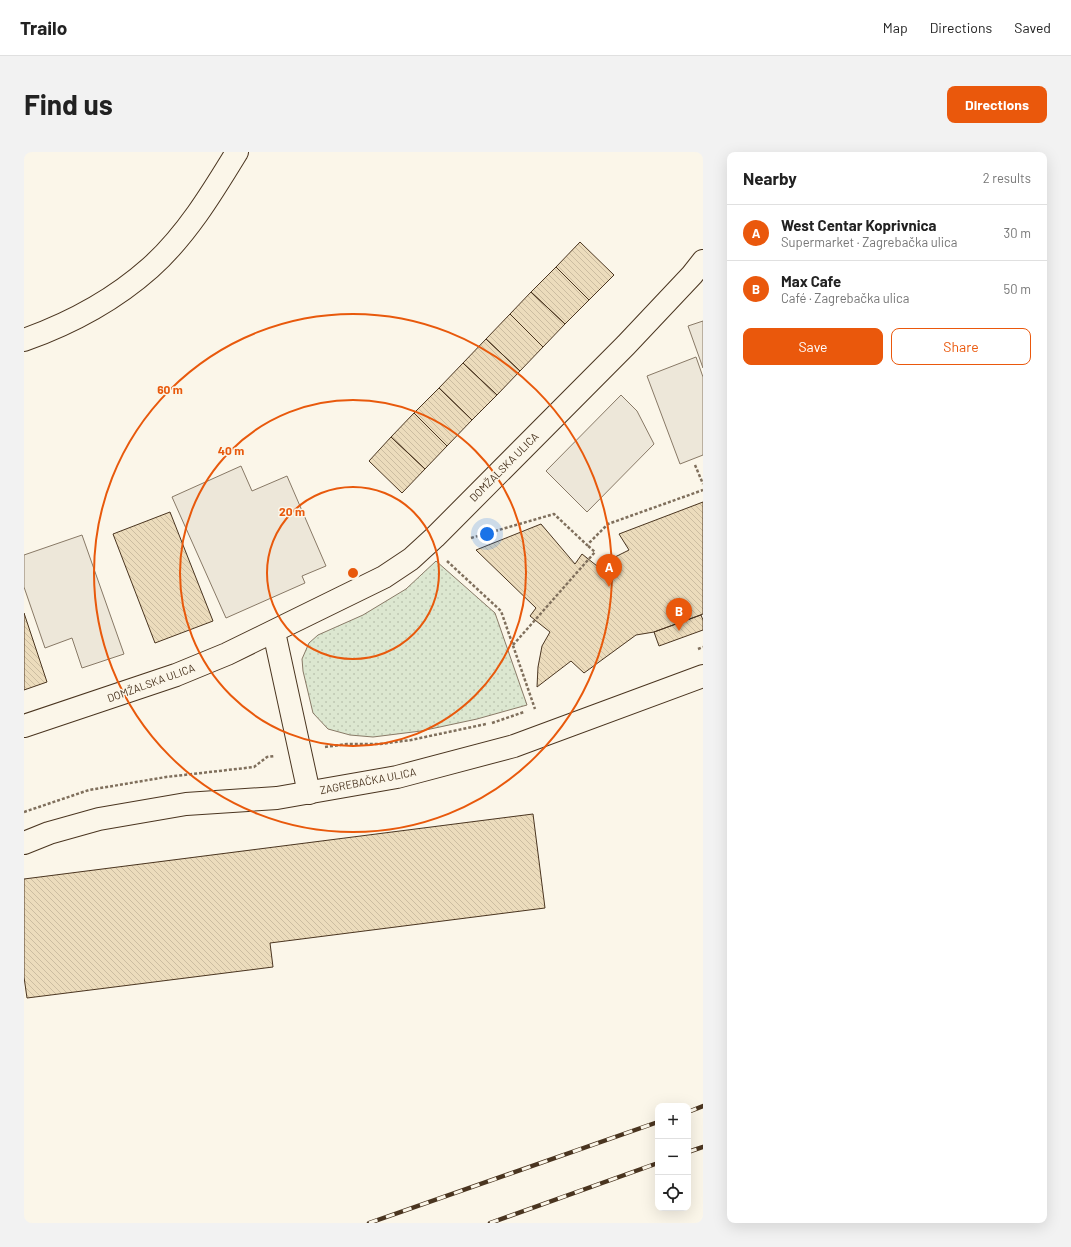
<!DOCTYPE html>
<html lang="en">
<head>
<meta charset="utf-8">
<style>
	:root { --surface:#fff; --page:#f2f2f2; --text:#222; --muted:#767676; --line:#e0e0e0; --accent:#ea580c }
	body { margin:0; font-family:Barlow,sans-serif; background:var(--page); color:var(--text) }
	.controls { position:absolute; right:12px; bottom:12px; display:grid; overflow:hidden; border-radius:8px; box-shadow:0 4px 16px #0002 }
	.controls button { width:36px; height:36px; display:grid; place-items:center; padding:0; border:0; border-bottom:1px solid var(--line); background:var(--surface); color:var(--text); font:20px sans-serif }
	.you { position:absolute; left:463px; top:382px; width:14px; height:14px; margin:-10px; border:3px solid #fff; border-radius:50%; background:#1a73e8; box-shadow:0 0 0 6px #1a73e833 }
	.badge { display:grid; place-items:center; width:26px; height:26px; border-radius:50%; background:var(--accent); color:#fff; font-size:13px; font-weight:700 }
	.pin { position:absolute; translate:-50% -33px; filter:drop-shadow(0 1px 2px #0008) }
	.pin::after { content:''; position:absolute; top:21px; width:14px; height:12px; background:inherit; clip-path:polygon(0 0,100% 0,50% 100%) }
	.list { margin:0; padding:0; list-style:none }
	h2 { display:flex; justify-content:space-between; align-items:center; height:52px; margin:0; padding:0 16px; font-size:17px }
	h2 small { font-size:13px; font-weight:400; color:var(--muted) }
	.list li { display:grid; grid-template-columns:26px 1fr auto; gap:12px; align-items:center; box-sizing:border-box; height:56px; padding:0 16px; border-top:1px solid var(--line) }
	.list b { display:block; font-size:15px; white-space:nowrap }
	.list p { margin:0; font-size:13px; white-space:nowrap; color:var(--muted) }
	.list em { font-size:13px; font-style:normal; color:var(--muted) }
	.actions { display:flex; gap:8px; padding:12px 16px }
	.actions a { flex:1; padding:9px 0; border:1px solid var(--accent); border-radius:8px; text-align:center; font-size:14px; color:var(--accent) }
	.actions .main { background:var(--accent); color:#fff }
	.icon { flex:none; width:22px; height:22px; fill:none; stroke:currentColor; stroke-width:2; stroke-linecap:round; stroke-linejoin:round }
	.map { position:relative; flex:none; width:679px; height:1071px; overflow:hidden; border-radius:8px }
	header { display:flex; align-items:center; gap:24px; box-sizing:border-box; height:56px; padding:0 20px; background:var(--surface); border-bottom:1px solid var(--line) }
	header strong { font-size:19px }
	nav { display:flex; gap:22px; margin-inline-start:auto; font-size:14px }
	.intro { display:flex; align-items:center; justify-content:space-between; box-sizing:border-box; height:96px; padding:0 24px }
	h1 { margin:0; font-size:28px }
	.button { padding:10px 18px; border-radius:8px; background:var(--accent); color:#fff; font-size:14px; font-weight:700 }
	main { display:flex; gap:24px; padding:0 24px }
	aside { flex:1; background:var(--surface); border-radius:8px; box-shadow:0 4px 16px #0002 }
	.map>svg:first-child { display:block }
</style>
</head>
<body>
<header>
<strong>Trailo</strong>
<nav><a>Map</a><a>Directions</a><a>Saved</a></nav>
</header>
<div class="intro"><h1>Find us</h1><a class="button">Directions</a></div>
<main>
<div class="map">
<svg width="679" height="1071" viewBox="0 0 679 1071">
	<defs>
		<pattern id="grass-dots" width="8" height="8" patternUnits="userSpaceOnUse"><rect width="8" height="8" fill="#dce7d0"/><path d="M2 2h.1M6 6h.1" fill="none" stroke="#bec7b2" stroke-width="1.8" stroke-linecap="round"/></pattern>
		<pattern id="building-back-hatch" width="6" height="6" patternUnits="userSpaceOnUse"><rect width="6" height="6" fill="#ecdcbc"/><path d="M-1 5l2 2M0 0l6 6M5-1l2 2" fill="none" stroke="#ccbda1"/></pattern>
	</defs>
	<rect width="100%" height="100%" fill="#fbf6e9"/>
	<!-- grass -->
	<path fill="url(#grass-dots)" stroke="#887966" d="M412,409L471,461L503,553L453,567L397,579L349,585L326,583L304,577L289,561L279,519L278,507L285,491L294,483L339,463L382,437Z"/>
	<!-- parking -->
	<path fill="#ede7d9" stroke="#887966" d="M679,169V216L664,174Z
		M672,205L679,225V303L656,312L623,224Z
		M597,243L613,259L630,292L563,360L522,319Z
		M217,314L228,339L263,324L302,414L278,424L281,431L202,466L148,345Z
		M58,383L100,502L58,516L48,486L21,496L0,435V403Z"/>
	<!-- building -->
	<path fill="url(#building-back-hatch)" stroke="#4a3520" d="M556,90L590,123L565,148L532,115Z
		M532,115L565,148L541,172L507,140Z
		M507,140L541,172L519,195L486,162Z
		M486,162L519,195L496,219L462,187Z
		M462,187L496,219L473,243L439,211Z
		M439,211L473,243L448,268L415,236Z
		M415,236L448,268L423,294L390,261Z
		M390,261L423,294L401,317L367,285Z
		M367,285L401,317L378,341L345,309Z
		M679,350V462L630,480L612,483L560,521L547,509L513,535L514,515L518,494L526,480L506,464L512,456L452,398L517,372L551,412L558,402L573,414L605,398L595,382Z
		M146,360L189,469L131,491L89,382Z
		M0,461L23,530L0,538Z
		M677,463L679,468V478L635,494L630,480Z
		M509,662L521,756L246,791L249,815L3,846L0,825V727Z"/>
	<g fill="none" stroke-linecap="round" stroke-linejoin="round">
		<!-- street casing -->
		<g stroke="#4a3520" stroke-width="24">
			<path id="street" d="M0,188C45,172 90,148 126,116C162,84 188,41 213,0
				M250,480L285,641
				M0,574L152,523L203,502L360,425L387,407L411,385L602,193L668,123L679,109"/>
		</g>
		<!-- primary casing -->
		<g stroke="#4a3520" stroke-width="24">
			<path id="primary" d="M0,691L25,681L75,667L162,652L253,646L373,625L490,594L679,524"/>
		</g>
		<!-- path -->
		<path stroke="#7f6f5c" stroke-width="2.5" stroke-dasharray="3 2" stroke-linecap="butt" d="M671,313L679,332
			M447,386L530,362L563,393L584,372L679,338
			M423,409L477,459L511,557
			M489,493L571,400L563,393
			M674,497L679,495
			M468,571L500,560
			M301,595L323,592H356L387,588L462,572
			M0,660L65,638L142,625L230,615L243,605L251,604"/>
		<!-- street -->
		<use href="#street" stroke="#fbf6e9" stroke-width="22"/>
		<!-- primary -->
		<use href="#primary" stroke="#fbf6e9" stroke-width="22"/>
		<!-- rail casing -->
		<g stroke="#4a3520" stroke-width="4.5">
			<path id="rail" d="M664,960L679,954
				M664,1000L679,995
				M345,1071L634,970
				M466,1071L634,1011"/>
		</g>
		<!-- rail -->
		<use href="#rail" stroke="#fbf6e9" stroke-width="3" stroke-dasharray="9" stroke-linecap="butt"/>
	</g>
	<!-- distance rings -->
	<g fill="none" stroke="#e8590c" stroke-width="2">
		<circle cx="329" cy="421" r="86"/>
		<circle cx="329" cy="421" r="173"/>
		<circle cx="329" cy="421" r="259"/>
	</g>
	<g text-anchor="middle" stroke-width="3" stroke-linejoin="round" paint-order="stroke">
		<!-- street labels -->
		<g font-size="11" fill="#4a3520" stroke="#fbf6e9">
			<text transform="translate(480 315) rotate(-45)" y="4">DOMŽALSKA ULICA</text>
			<text transform="translate(127 531) rotate(-20)" y="4">DOMŽALSKA ULICA</text>
			<text transform="translate(344 629) rotate(-11)" y="4">ZAGREBAČKA ULICA</text>
		</g>
	</g>
	<circle cx="329" cy="421" r="6" fill="#e8590c" stroke="#fbf6e9" stroke-width="2"/>
	<g font-size="12" text-anchor="middle" font-weight="bold" fill="#e8590c" stroke="#fbf6e9" stroke-width="3" stroke-linejoin="round" paint-order="stroke">
		<text x="146" y="242">60 m</text>
		<text x="207" y="303">40 m</text>
		<text x="268" y="364">20 m</text>
	</g>
</svg>
<div class="controls">
<button>+</button>
<button>−</button>
<button><svg class="icon" aria-label="locate" viewBox="0 0 24 24"><circle cx="12" cy="12" r="6"/><path d="M12 2v4M12 18v4M2 12h4M18 12h4"/></svg></button>
</div>
<div class="you"></div>
<div class="pin badge" style="left:585px;top:435px">A</div>
<div class="pin badge" style="left:655px;top:479px">B</div>
</div>
<aside>
<h2>Nearby<small>2 results</small></h2>
<ul class="list">
<li><span class="badge">A</span><div><b>West Centar Koprivnica</b><p>Supermarket · Zagrebačka ulica</p></div><em>30 m</em></li>
<li><span class="badge">B</span><div><b>Max Cafe</b><p>Café · Zagrebačka ulica</p></div><em>50 m</em></li>
</ul>
<div class="actions"><a class="main">Save</a><a>Share</a></div>
</aside>
</main>
</body>
</html>
